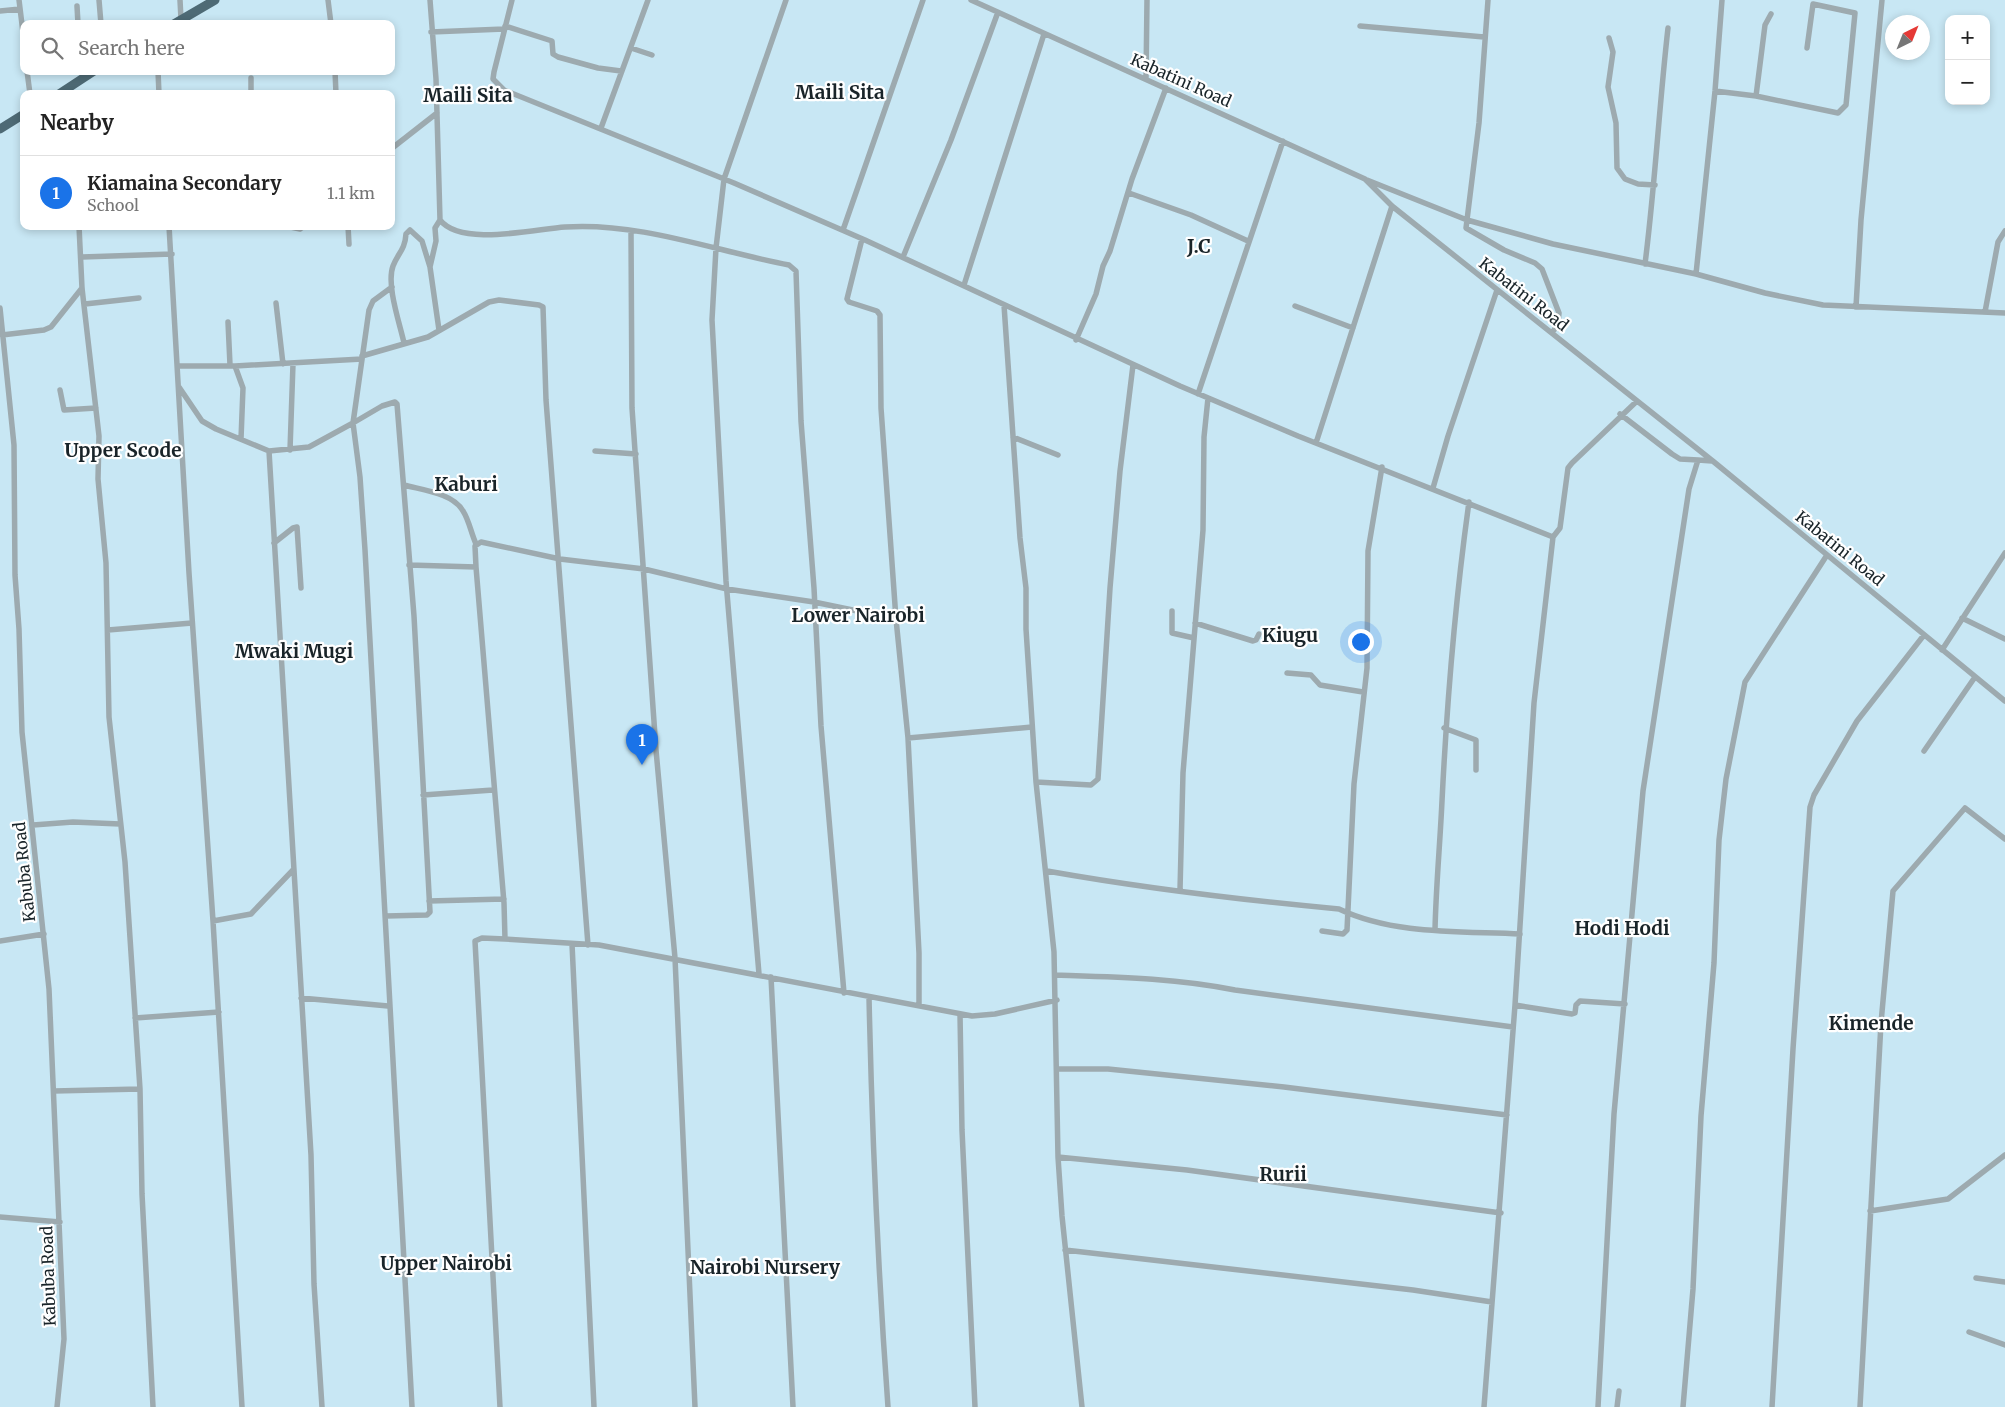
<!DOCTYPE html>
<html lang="en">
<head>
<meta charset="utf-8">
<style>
	:root { --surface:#fff; --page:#f2f2f2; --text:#222; --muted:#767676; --line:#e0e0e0; --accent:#1a73e8 }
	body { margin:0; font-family:Merriweather,serif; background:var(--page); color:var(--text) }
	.controls { position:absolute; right:15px; top:15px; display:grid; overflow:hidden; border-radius:10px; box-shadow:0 2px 8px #0003 }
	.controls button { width:45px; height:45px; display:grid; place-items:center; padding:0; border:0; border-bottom:1px solid var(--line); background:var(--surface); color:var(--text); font:25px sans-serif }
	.compass { position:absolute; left:1885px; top:15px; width:45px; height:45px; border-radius:50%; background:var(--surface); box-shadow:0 2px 8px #0003; rotate:43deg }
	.you { position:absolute; left:1360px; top:641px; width:18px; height:18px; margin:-12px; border:4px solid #fff; border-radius:50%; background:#1a73e8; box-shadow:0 0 0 8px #1a73e833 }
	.badge { display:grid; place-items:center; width:32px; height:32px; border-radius:50%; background:var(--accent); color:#fff; font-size:16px; font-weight:700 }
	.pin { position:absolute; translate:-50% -41px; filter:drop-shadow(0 1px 2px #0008) }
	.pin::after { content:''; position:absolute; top:26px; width:18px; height:15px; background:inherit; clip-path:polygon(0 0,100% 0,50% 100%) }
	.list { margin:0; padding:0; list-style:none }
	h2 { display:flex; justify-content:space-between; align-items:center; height:65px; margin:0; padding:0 20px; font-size:21px }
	h2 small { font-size:16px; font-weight:400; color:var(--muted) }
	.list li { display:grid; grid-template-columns:32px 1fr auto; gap:15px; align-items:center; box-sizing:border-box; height:75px; padding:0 20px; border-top:1px solid var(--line) }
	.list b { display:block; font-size:19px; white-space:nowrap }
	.list p { margin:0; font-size:16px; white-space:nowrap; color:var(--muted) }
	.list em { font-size:16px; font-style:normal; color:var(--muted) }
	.icon { flex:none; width:28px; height:28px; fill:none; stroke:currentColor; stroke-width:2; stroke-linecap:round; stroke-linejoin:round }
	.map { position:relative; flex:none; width:2005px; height:1407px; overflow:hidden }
	.search { position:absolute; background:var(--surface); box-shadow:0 2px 8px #0003; left:20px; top:20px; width:375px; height:55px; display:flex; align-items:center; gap:12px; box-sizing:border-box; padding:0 18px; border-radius:10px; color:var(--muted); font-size:19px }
	.panel { position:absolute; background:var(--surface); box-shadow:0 2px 8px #0003; left:20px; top:90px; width:375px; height:140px; border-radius:10px }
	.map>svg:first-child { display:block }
</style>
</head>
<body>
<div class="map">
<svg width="2005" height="1407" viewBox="0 0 2005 1407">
	<rect width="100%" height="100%" fill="#c8e7f4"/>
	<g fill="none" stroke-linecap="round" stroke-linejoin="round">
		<!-- minor -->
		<path stroke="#9daaaf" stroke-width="5.5" d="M19,0L24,41
			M99,0L101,24
			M180,0L181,19
			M328,0L331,24
			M430,0L436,79L440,220C461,247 535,229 565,227C641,222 715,251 789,265L796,271L801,421L814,588L821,726L844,993
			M512,0L494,72L493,79L504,90L734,183L865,240L1180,386L1298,436L1553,537
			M971,0L1365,179L1392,206L1714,462L2005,701
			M1488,0L1479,123L1466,228L1504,250L1535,263L1542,269L1559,313L1558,324L1552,333
			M77,6L78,24
			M0,11L20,9
			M505,26L552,41L553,54L558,57L598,68L621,71
			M1360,26L1484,37
			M431,32L504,29
			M1609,38L1613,52L1608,87L1616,123L1617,168L1625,179L1638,184L1655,185
			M631,48L652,55
			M27,71L30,94
			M158,71L159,94
			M335,71L336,94
			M251,78V94
			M1146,79L1147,0
			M1715,91L1756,96L1838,113L1846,105L1855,13L1813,4L1807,48
			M1756,96L1765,25L1771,14
			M601,128L648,0
			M391,149L437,113
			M1367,180L1467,220L1553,244L1696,274L1765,293L1823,305L2005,313
			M1129,193L1191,215L1248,241
			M79,226L82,288L99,436L98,479L106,563L109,717L125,862L140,1089L142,1194L153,1407
			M169,226L189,573L213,921L242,1407
			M286,226L300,229L304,226
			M348,226L349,244
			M843,230L923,0
			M631,231L632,408L656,750L675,958L695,1407
			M862,239L847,299L849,302L877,311L880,315L881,408L896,619L908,738L919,953V1005
			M82,257L172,254
			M903,257L951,140L998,12
			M1645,264C1655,186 1659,107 1668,28
			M1696,274L1715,91L1722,0
			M964,285L1044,34
			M276,303L283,364
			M85,304L139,298
			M1004,305L1020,538L1026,588V629L1036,782L1054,952L1058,1157L1062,1216L1082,1407
			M1295,306L1353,328
			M1856,307L1861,220L1882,0
			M0,308L14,445L15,575L19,629L22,732L49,989L64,1339L57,1407
			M1985,312L1998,242L2005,231
			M228,322L230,365
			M439,330L430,267L436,241L435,228L440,220
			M2,335L44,330L51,327L82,288
			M1076,340L1096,294L1103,266L1110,251L1132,179L1166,88
			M404,343C400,324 386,285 393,266C398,253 405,250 406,234L410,230L422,241L430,267
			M362,356L428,337L489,302L499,300L539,305L543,307L546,400L588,945
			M179,366H235L362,359
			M235,366L243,388L241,439
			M179,387L202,421L216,429L269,451L309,447L353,423L369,310L373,301L392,287
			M60,390L64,410L96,408
			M1198,394L1283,141
			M1620,414L1672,454L1680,459L1698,460
			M1013,437L1058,455
			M1316,443L1392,206
			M290,450L293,364
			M269,451L311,1155L314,1284L322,1407
			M595,451L636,454
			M404,485C422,490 453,493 463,511C469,520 471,533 476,544
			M1433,488L1448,436L1497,290
			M274,543L293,528L297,527L301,588
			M409,565L476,567L475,546L481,542L560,559L644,569L727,589L814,602L896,619
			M476,567L504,903L505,939
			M1172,611V633L1194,638
			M1962,618L2005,639
			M1195,623L1253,641L1256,640L1259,634
			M108,630L192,623
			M1942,650L2005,553
			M1287,673L1311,675L1320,685L1363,692
			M1444,728L1476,740V770
			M908,738L1032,727
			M1924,751L1975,677
			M1036,782L1091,785L1098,779L1110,588L1120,471L1133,365
			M423,795L493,790
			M33,825L73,822L120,824
			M1047,871C1143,888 1242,900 1339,909C1394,935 1460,931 1520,934
			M1180,890L1183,773L1203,530L1204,437L1208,398
			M429,901L504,899
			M386,916L427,915L430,912L414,616L397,404L395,402L382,406L353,423L360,477L365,550L412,1407
			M213,921L251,914L293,870
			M1435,930C1436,886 1440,844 1442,801C1447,701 1455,602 1469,502
			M1322,931L1343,934L1347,930L1354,784L1367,668L1368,551L1382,467
			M0,941L44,934
			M572,944L594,1407
			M759,974L726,581L712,320L716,248L724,179L786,0
			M1055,975C1116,977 1175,978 1235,990L1513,1027
			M771,977L793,1407
			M869,997C872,1134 878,1270 888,1407
			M301,998L388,1006
			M1515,1005L1572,1014L1575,1013L1576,1005L1580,1001L1625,1004
			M960,1014L962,1130L975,1407
			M135,1018L219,1012
			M1057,1069H1108L1284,1087L1507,1115
			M54,1091L140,1089
			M1058,1157L1187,1170L1501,1213
			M1870,1211L1948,1199L2005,1155
			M0,1217L60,1222
			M1065,1250L1413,1290L1492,1302
			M1976,1278L2005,1282
			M1969,1332L2005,1345
			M500,1407L475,941L482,938L505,939L599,945L972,1016L995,1014L1057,1000
			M1484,1407L1515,1005L1534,703L1553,537L1560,528L1568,468L1572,463L1637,401
			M1598,1407L1614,1114L1643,791L1689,489L1698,460L1712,461
			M1617,1407L1619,1391
			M1683,1407L1693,1289L1701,1116L1714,963L1719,840L1726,779L1745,682L1827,555
			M1772,1407L1793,1049L1810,807L1814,795L1857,721L1924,635
			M1860,1407L1881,1023L1893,891L1965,808L2005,839"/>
		<!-- highway -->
		<path stroke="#4e6a75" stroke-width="9" d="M174,24L215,0
			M59,94L94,71
			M0,129L24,114"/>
	</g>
	<g text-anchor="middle" stroke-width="4.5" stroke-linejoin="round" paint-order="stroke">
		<!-- street labels -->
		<g font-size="16" fill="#192429" stroke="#fff">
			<text transform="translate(1181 80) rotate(24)" y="6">Kabatini Road</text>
			<text transform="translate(1524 294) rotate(38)" y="6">Kabatini Road</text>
			<text transform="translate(1840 548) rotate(39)" y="6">Kabatini Road</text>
			<text transform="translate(24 872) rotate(-96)" y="6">Kabuba Road</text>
			<text transform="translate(48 1276) rotate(-92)" y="6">Kabuba Road</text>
		</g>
		<!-- quarter labels -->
		<g font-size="19" font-weight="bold" fill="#192429" stroke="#fff">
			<text x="840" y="99">Maili Sita</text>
			<text x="468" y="102">Maili Sita</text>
			<text x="1199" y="253">J.C</text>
			<text x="123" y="457">Upper Scode</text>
			<text x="466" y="491">Kaburi</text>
			<text x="858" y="622">Lower Nairobi</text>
			<text x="1290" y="642">Kiugu</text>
			<text x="294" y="658">Mwaki Mugi</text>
			<text x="1622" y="935">Hodi Hodi</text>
			<text x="1871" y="1030">Kimende</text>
			<text x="1283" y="1181">Rurii</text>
			<text x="446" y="1270">Upper Nairobi</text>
			<text x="765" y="1274">Nairobi Nursery</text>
		</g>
	</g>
</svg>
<div class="controls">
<button>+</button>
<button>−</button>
</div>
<svg class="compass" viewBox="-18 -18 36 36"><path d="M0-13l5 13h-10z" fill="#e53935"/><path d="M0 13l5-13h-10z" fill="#767676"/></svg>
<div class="you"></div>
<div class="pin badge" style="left:642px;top:765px">1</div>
<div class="search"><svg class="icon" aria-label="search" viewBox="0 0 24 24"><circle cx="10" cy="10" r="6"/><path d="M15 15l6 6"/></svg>Search here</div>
<section class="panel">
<h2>Nearby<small></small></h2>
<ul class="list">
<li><span class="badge">1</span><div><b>Kiamaina Secondary</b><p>School</p></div><em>1.1 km</em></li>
</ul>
</section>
</div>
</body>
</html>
